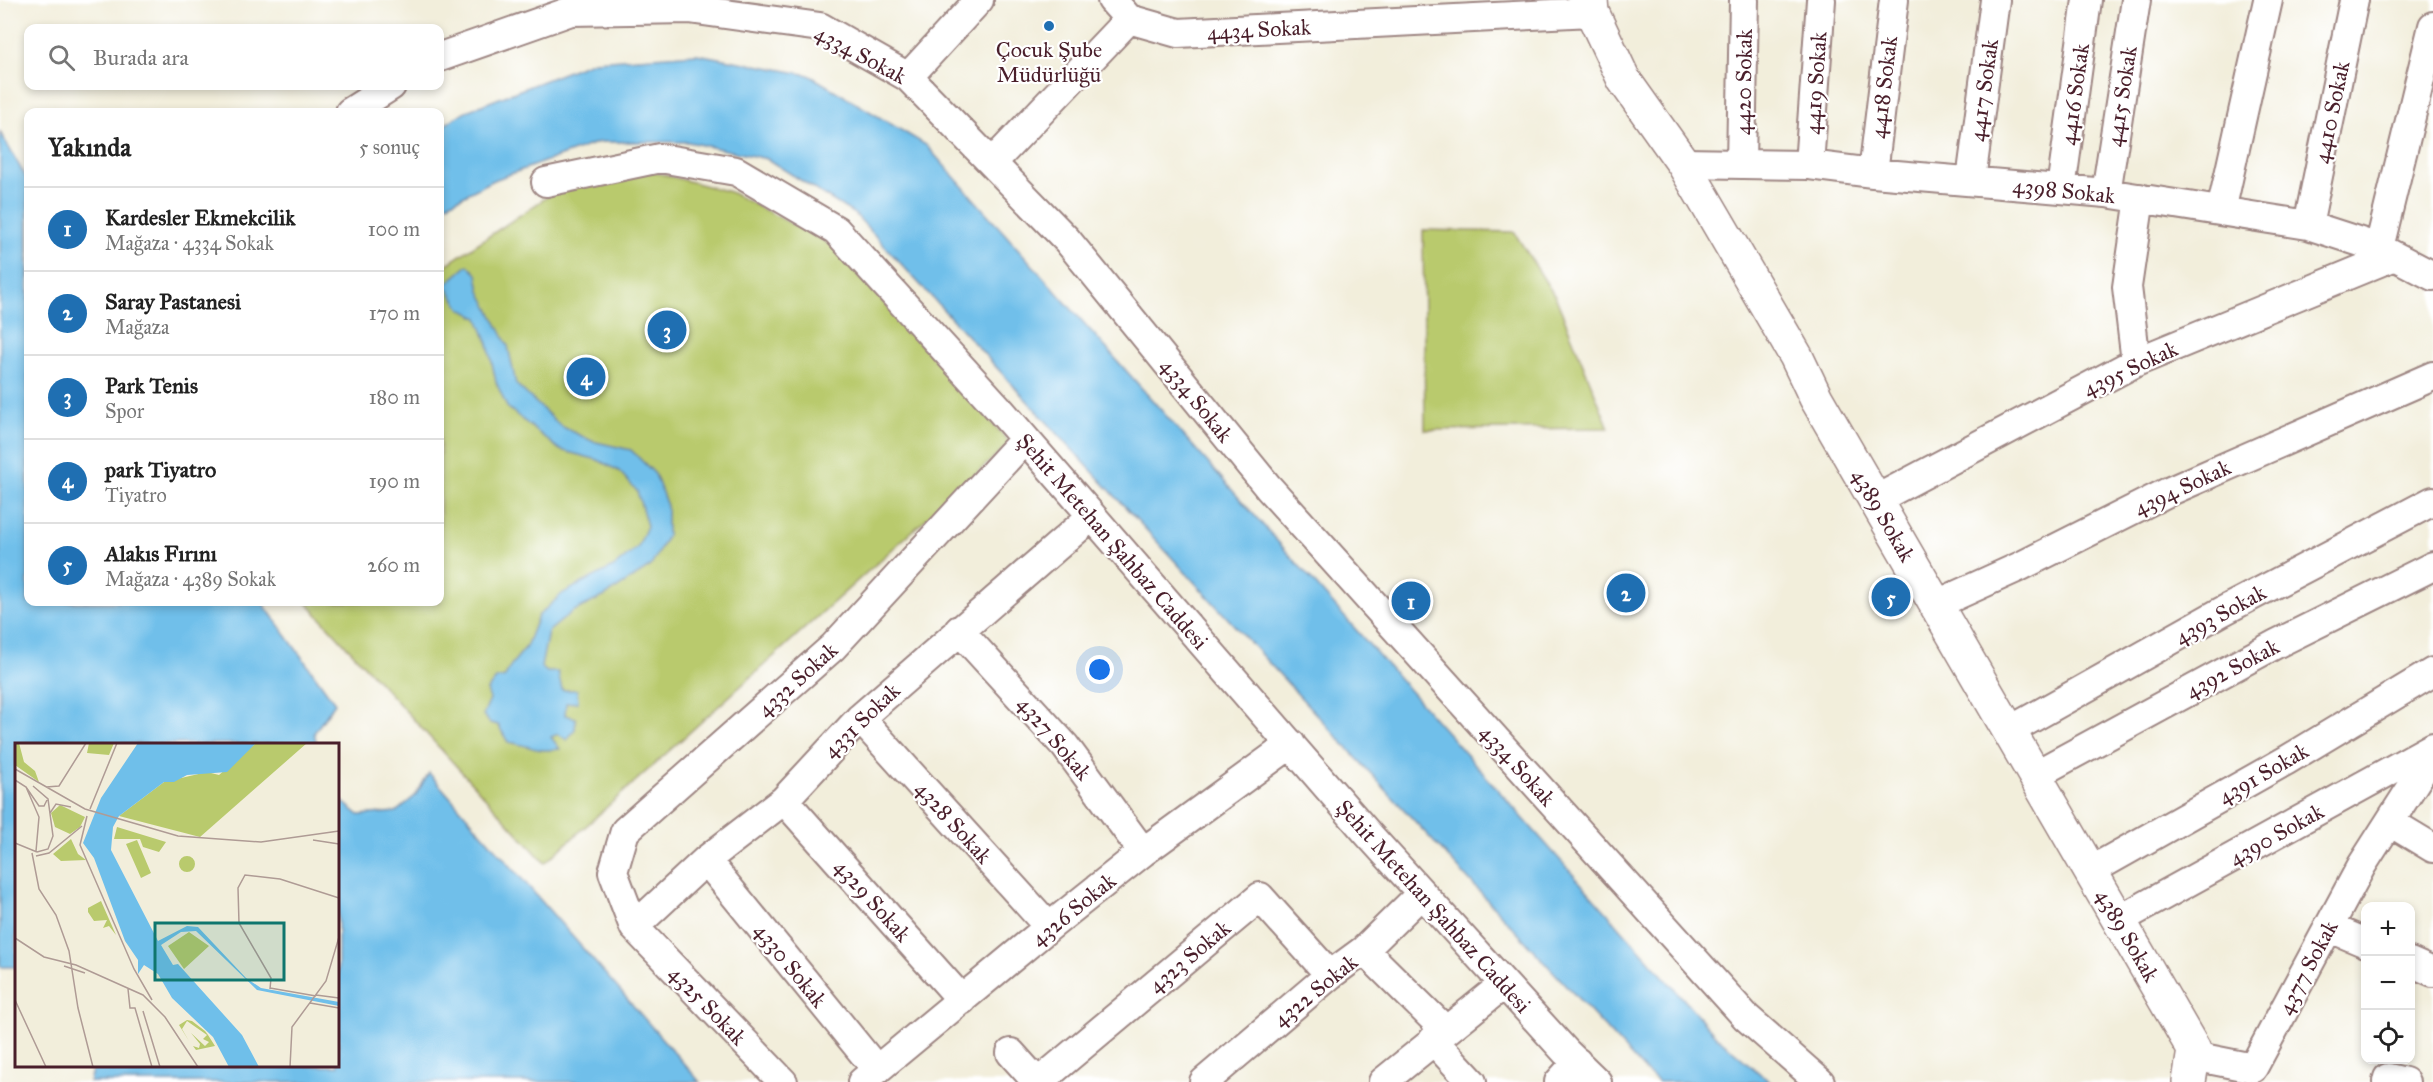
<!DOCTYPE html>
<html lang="tr">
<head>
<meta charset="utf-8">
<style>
	:root { --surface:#fff; --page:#f2f2f2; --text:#222; --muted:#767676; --line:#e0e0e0; --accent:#1f6fb2 }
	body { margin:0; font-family:"IM FELL Great Primer",serif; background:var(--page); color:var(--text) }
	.controls { position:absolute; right:18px; bottom:18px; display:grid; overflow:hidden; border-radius:12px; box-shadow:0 3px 9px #0003 }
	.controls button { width:54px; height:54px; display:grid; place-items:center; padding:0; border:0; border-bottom:2px solid var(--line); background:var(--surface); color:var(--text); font:30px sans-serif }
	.you { position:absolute; left:1100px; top:670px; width:21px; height:21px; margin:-15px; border:4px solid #fff; border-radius:50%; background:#1a73e8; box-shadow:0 0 0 9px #1a73e833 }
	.badge { display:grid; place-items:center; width:39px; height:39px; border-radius:50%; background:var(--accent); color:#fff; font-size:20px; font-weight:700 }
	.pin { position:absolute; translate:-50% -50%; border:3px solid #fff; box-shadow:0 2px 6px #0006 }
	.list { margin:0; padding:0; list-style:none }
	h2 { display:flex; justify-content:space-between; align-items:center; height:78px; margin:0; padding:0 24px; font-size:26px }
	h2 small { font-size:20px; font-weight:400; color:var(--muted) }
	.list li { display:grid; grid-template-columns:39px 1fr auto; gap:18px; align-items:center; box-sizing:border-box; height:84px; padding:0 24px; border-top:2px solid var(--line) }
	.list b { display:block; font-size:22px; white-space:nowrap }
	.list p { margin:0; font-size:20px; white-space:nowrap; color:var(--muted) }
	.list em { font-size:20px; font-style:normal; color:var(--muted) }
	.icon { flex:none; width:33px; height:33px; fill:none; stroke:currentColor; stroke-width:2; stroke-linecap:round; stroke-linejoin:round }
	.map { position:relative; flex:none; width:2433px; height:1082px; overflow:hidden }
	.search { position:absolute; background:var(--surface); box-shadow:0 3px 9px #0003; left:24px; top:24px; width:420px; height:66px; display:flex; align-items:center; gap:15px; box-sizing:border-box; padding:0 21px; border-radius:12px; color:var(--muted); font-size:22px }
	.panel { position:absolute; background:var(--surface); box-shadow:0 3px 9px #0003; left:24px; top:108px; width:420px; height:498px; border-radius:12px }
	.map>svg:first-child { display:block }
</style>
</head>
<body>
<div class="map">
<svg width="2433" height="1082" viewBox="0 0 2433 1082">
	<rect width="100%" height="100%" fill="#fff"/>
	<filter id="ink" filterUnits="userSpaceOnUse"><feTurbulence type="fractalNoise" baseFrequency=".0167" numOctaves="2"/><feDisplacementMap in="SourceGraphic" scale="12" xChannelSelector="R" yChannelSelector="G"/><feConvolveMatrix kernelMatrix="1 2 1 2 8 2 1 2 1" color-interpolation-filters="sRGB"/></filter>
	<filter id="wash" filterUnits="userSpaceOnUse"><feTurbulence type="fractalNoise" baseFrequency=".008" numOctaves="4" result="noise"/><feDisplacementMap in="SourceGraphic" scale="24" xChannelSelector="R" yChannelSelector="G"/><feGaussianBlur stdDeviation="1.35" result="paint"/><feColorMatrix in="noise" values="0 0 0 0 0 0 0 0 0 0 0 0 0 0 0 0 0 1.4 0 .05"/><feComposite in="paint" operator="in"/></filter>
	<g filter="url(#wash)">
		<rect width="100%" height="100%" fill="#f2eedb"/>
		<!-- green -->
		<path fill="#b9ca6d" stroke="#82744c" stroke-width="1.5" d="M646,170L730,192L831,244L1010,443L545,863L306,602H440V269L553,193Z
			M1423,230L1514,232L1556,298L1609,428L1425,430Z"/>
		<!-- water -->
		<path fill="#6fbfea" stroke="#5c6f8a" stroke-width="1.5" d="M697,54L809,75L926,145L1718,1038L1770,1082H1659L1645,1071L856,215L767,159L688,142H599L494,180L440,208V128L464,112L594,61Z
			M0,132L28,181V602H262L335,703L314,733L317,744H16V967H0Z
			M468,265L477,274L480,291L508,346L516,384L561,426L592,441L631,450L655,474L667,506V536L651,566L605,596L572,612L548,632L541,667L547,672H558L562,690H577L578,702L566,703L565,715L576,718L575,729L567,740L558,734L551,737L560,749C535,753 530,745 508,742L498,725L490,723L483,715L490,700L487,690L496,679L505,677L511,665L526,647L538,616L563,593L615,566L638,547L647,526L637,491L619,471L598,460L560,450L507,407L496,382L488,344L478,318L461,309L445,285Z
			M429,773L700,1082H89L93,1066H338V798L359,815L396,812L415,796Z"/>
	</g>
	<g filter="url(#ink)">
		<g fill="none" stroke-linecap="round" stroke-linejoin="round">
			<!-- minor casing -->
			<g stroke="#9e8683" stroke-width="32">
				<path id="minor" d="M1112,0L1129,19L1178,33L1592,12
					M440,57L571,11L689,9L820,27L908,77L1067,240L1268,487L1746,1017L1820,1082
					M908,77L979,0
					M350,112L391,86
					M992,163L1129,19
					M1683,163L1809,165L1873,173L2106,193L2308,225L2379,248L2433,276
					M1741,164L1744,0
					M1809,165L1821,0
					M1873,173L1894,0
					M1971,180L1995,0
					M546,182L660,158L736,171L836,230L1001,411L1369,835L1566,1052L1597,1082
					M2061,189L2087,0
					M2106,193L2136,0
					M2221,211L2268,0
					M2308,225L2354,0
					M2379,248L2433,26
					M2136,362L2127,287L2140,198
					M1875,500L2136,362L2394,256
					M1935,605L2021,566L2168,492L2433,376
					M959,630L1065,746L1143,852
					M860,718L1049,927
					M2009,731L2221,612L2433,501
					M2035,775L2276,644L2433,566
					M784,800L962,1000
					M2390,822L2433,848
					M706,860L877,1070
					M2090,871L2287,760L2433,672
					M2119,920L2433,747
					M634,927L706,860L784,800L860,718L1092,516
					M2328,927L2366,943
					M1364,950L1445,1030
					M2410,962L2433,972
					M1433,1040L1472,1082
					M1011,1053L1037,1082
					M2193,1056L2253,1068L2362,865L2433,754
					M783,1082L634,927L613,872L625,831L833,647L1025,439
					M862,1082L1049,927L1143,852L1291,744
					M1039,1082L1260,897L1330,975
					M1204,1082L1330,975L1364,950L1422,893
					M1383,1082L1504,984
					M1559,1082L1577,1062
					M2387,1082L2388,1078L2405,1082"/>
			</g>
			<!-- major casing -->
			<g stroke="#9e8683" stroke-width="36">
				<path id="major" d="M1591,0L1592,12L1624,80L1683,163L1796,356L1816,398L2194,1050L2189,1082"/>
			</g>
			<!-- minor -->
			<use href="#minor" stroke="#fff" stroke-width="28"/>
			<!-- major -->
			<use href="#major" stroke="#fff" stroke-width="33"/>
		</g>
	</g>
	<!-- markers -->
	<circle fill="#1f6fb2" stroke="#fff" stroke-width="2" cx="1049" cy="26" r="6"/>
	<g text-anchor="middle" stroke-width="4.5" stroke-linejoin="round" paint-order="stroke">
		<!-- street labels -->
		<g font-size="22" fill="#4a1f2b" stroke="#fff">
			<text transform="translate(1259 29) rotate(-3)" y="8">4434 Sokak</text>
			<text transform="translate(861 54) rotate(28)" y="8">4334 Sokak</text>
			<text transform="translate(1743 82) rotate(-89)" y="8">4420 Sokak</text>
			<text transform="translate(1815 83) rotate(-86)" y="8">4419 Sokak</text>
			<text transform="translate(1883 87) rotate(-83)" y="8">4418 Sokak</text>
			<text transform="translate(1983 90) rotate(-82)" y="8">4417 Sokak</text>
			<text transform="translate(2074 94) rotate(-82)" y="8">4416 Sokak</text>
			<text transform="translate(2121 96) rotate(-81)" y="8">4415 Sokak</text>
			<text transform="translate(2331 112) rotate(-78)" y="8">4410 Sokak</text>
			<text transform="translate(2064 190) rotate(6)" y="8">4398 Sokak</text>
			<text transform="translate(2130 368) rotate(-25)" y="8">4395 Sokak</text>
			<text transform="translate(1197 400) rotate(51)" y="8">4334 Sokak</text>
			<text transform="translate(2182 487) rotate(-25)" y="8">4394 Sokak</text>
			<text transform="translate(1884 515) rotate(60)" y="8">4389 Sokak</text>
			<text transform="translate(1113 541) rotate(49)" y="8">Şehit Metehan Şahbaz Caddesi</text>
			<text transform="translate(2220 614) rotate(-29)" y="8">4393 Sokak</text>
			<text transform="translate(2232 668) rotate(-28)" y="8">4392 Sokak</text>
			<text transform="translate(797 679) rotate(-42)" y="8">4332 Sokak</text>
			<text transform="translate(861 720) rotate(-44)" y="8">4331 Sokak</text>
			<text transform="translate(1055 738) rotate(50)" y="8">4327 Sokak</text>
			<text transform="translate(1518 765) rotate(48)" y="8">4334 Sokak</text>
			<text transform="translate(2263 773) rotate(-30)" y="8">4391 Sokak</text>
			<text transform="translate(954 822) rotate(48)" y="8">4328 Sokak</text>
			<text transform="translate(2276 834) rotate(-29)" y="8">4390 Sokak</text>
			<text transform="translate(873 900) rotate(48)" y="8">4329 Sokak</text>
			<text transform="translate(1434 906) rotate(48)" y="8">Şehit Metehan Şahbaz Caddesi</text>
			<text transform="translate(1073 909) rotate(-39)" y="8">4326 Sokak</text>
			<text transform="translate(2128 935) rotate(60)" y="8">4389 Sokak</text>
			<text transform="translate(1189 956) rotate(-40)" y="8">4323 Sokak</text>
			<text transform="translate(791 965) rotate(51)" y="8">4330 Sokak</text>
			<text transform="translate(2307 967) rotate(-62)" y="8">4377 Sokak</text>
			<text transform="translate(1315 990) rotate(-39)" y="8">4322 Sokak</text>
			<text transform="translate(708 1005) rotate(46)" y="8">4325 Sokak</text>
		</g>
		<!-- poi labels -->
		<g font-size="22" fill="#4a1f2b" stroke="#fff">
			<text x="1049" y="57">Çocuk Şube<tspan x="1049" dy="25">Müdürlüğü</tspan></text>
		</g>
	</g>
	<!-- overview -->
	<g transform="translate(15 743)">
		<rect width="324" height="324" fill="#f2eedb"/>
		<path d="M4,0L9,19L20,28L24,39L0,22V1ZM74,0H99L94,12L72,10ZM241,0H292L185,94L104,73L149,39L192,29L204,32ZM45,62L70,74L65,84L55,91L40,84L36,70ZM102,84L151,99L144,109L128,104L125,96H99ZM56,96L63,111L71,117L46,118L38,111ZM122,97L136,130L126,135L111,101ZM164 121a8 8 0 1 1 16 0a8 8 0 1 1-16 0ZM86,158L101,192L94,183L88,185L92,177L79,178L73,169V165ZM174,189L194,203L169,226L153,203ZM172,277L177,278L190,288L193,292L200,303L181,307L178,303L184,305L185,301L176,290L190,303L194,299L188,296L171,283L188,296L192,292L172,278L167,286L174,298L164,282Z" fill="#b9ca6d"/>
		<path d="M123,0H241L212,29L172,32L159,39H149L104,73L98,84L96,107L143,198L172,183L183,184L231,235L246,245L324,259V263L242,247L181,188L166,189L146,202L158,222L163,221L227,292L244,324H214L198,294L157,255L143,231L129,222L123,231V217L110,198L79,115L68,100L86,55Z" fill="#6fbfea"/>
		<path fill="none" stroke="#af9b95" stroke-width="1.5" d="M0,26L70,66L163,93L246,99L324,88M0,37L11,44L24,74L21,108M18,43L33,56L38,93L33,106L22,109M11,44L24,63H29L32,57M31,44L44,43L71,0M75,66L102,0M35,70L41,61L56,64M72,73L65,102L119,226L137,257M298,97L324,101M0,100L22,109M17,110L24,146L41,172L54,208L63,265L78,324M21,113L34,110L67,83M0,195L29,214L61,222L128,252L150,274L183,324M49,223L70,230M255,245L301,253M113,246L115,265H120L137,324M255,246L256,235L224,180L223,145L230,132L265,136L324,155M301,252L324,255M0,257L31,324M295,260L324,265M128,268L145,324M275,324L277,284L311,238L324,194"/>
		<path fill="#0f766e" fill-opacity="0.15" stroke="#0f766e" stroke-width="3" d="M140,180H269V237H140Z"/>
		<rect width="324" height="324" fill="none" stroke="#4a1f2b" stroke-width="3"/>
	</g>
</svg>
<div class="controls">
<button>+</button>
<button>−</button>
<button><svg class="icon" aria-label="locate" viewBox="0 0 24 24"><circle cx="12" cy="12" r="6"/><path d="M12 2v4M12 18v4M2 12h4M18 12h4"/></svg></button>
</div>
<div class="you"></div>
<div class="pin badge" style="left:1411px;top:601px">1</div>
<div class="pin badge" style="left:1626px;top:593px">2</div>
<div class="pin badge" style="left:667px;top:330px">3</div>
<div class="pin badge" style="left:586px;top:377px">4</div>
<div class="pin badge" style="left:1891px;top:597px">5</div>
<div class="search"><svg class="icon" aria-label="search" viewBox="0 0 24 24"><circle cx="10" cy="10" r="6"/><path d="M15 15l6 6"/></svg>Burada ara</div>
<section class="panel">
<h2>Yakında<small>5 sonuç</small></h2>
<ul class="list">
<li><span class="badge">1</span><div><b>Kardesler Ekmekcilik</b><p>Mağaza · 4334 Sokak</p></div><em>100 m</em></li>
<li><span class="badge">2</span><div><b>Saray Pastanesi</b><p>Mağaza</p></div><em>170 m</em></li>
<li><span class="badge">3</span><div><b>Park Tenis</b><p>Spor</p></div><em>180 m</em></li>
<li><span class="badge">4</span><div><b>park Tiyatro</b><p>Tiyatro</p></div><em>190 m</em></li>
<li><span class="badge">5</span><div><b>Alakıs Fırını</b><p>Mağaza · 4389 Sokak</p></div><em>260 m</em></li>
</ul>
</section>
</div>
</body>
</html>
